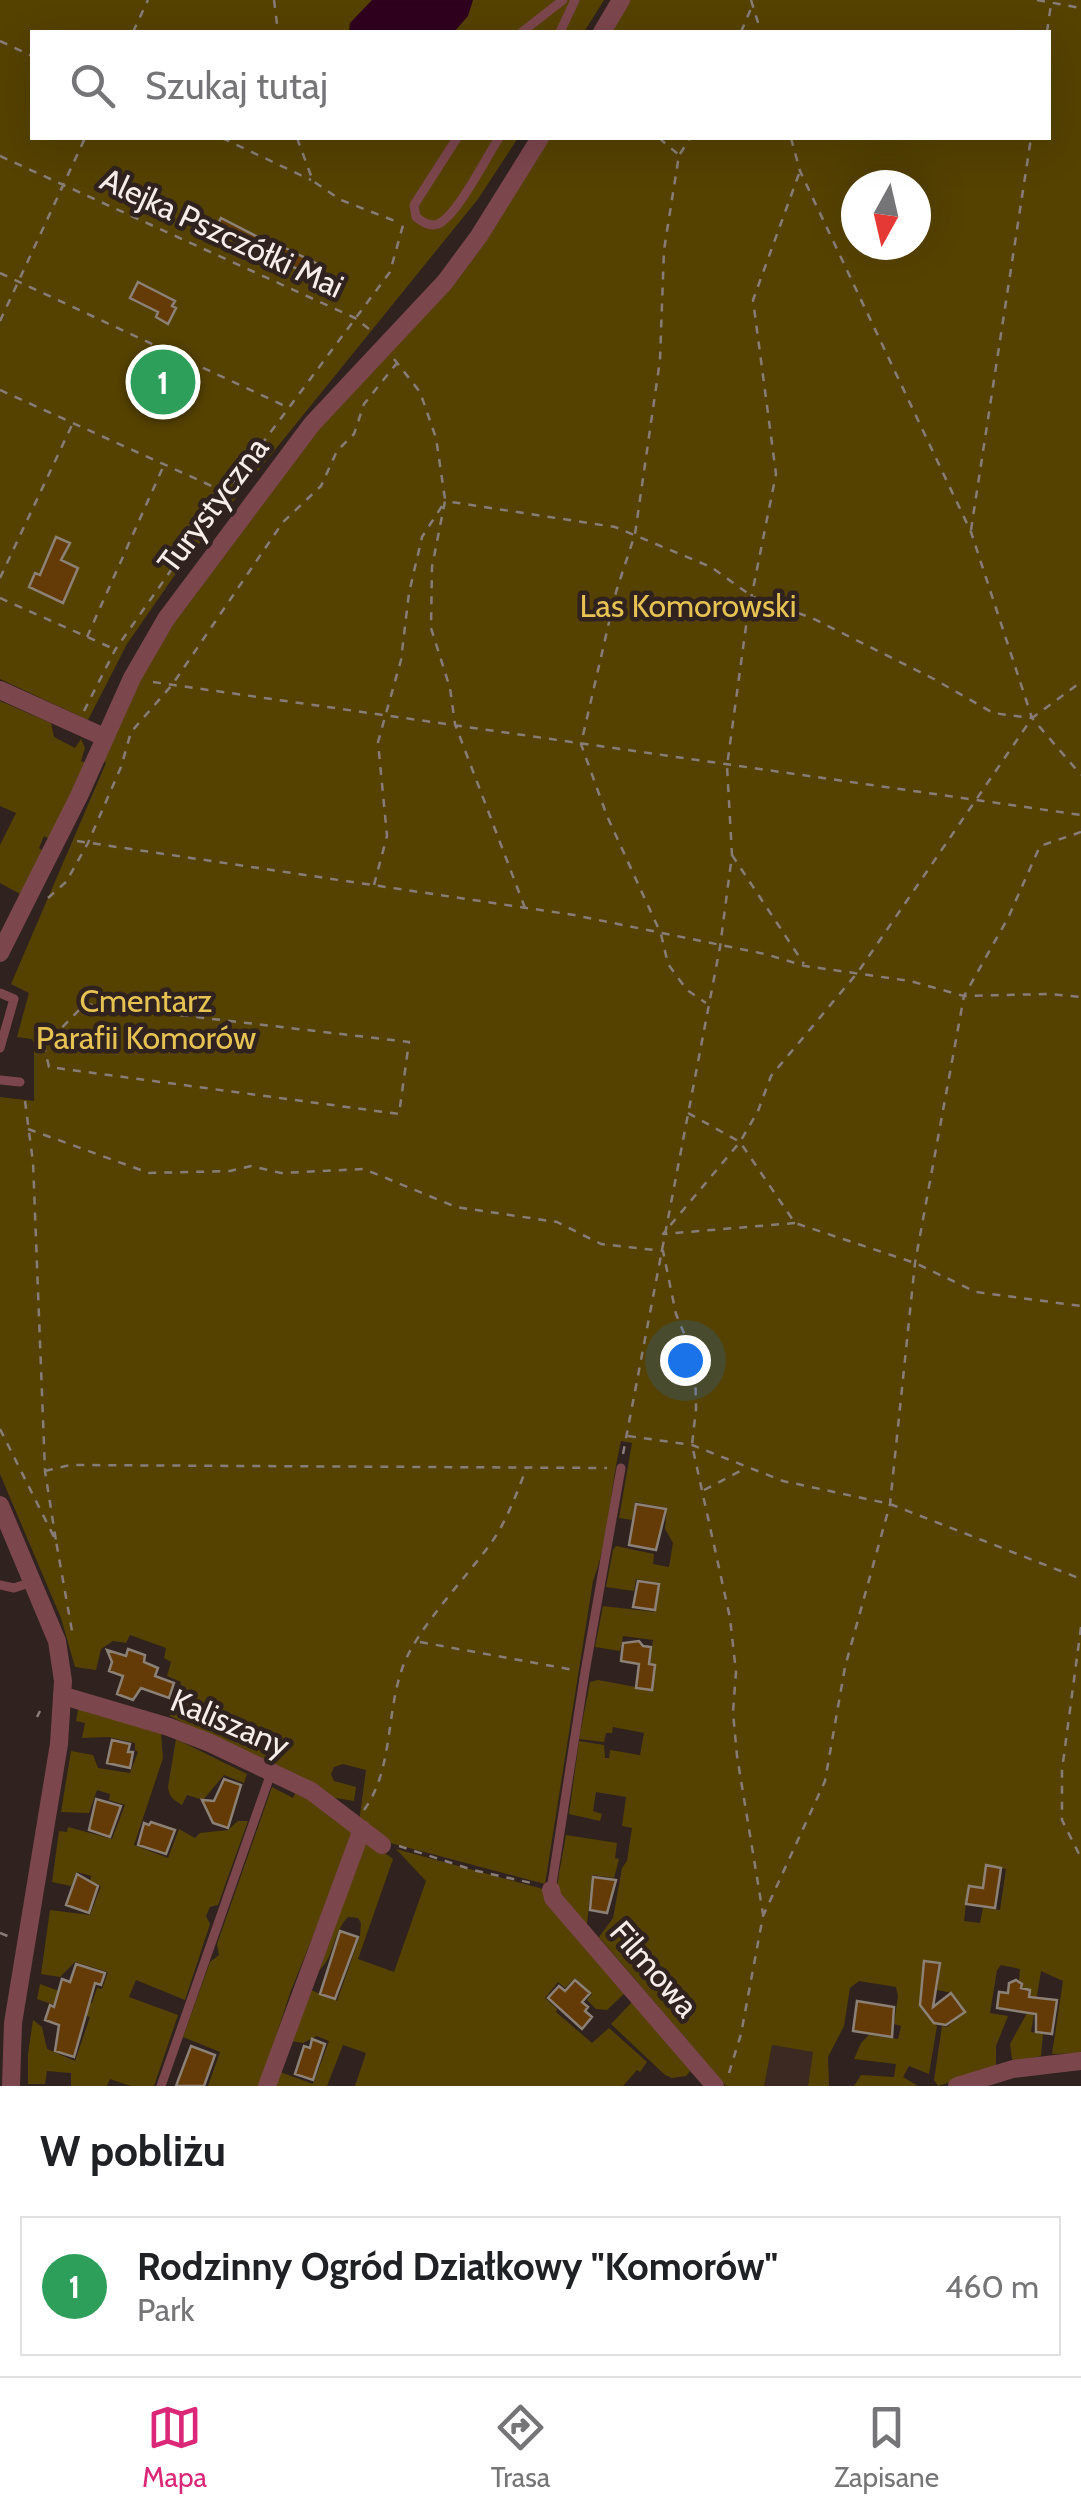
<!DOCTYPE html>
<html lang="pl">
<head>
<meta charset="utf-8">
<style>
	:root { --surface:#fff; --page:#f6f6f6; --text:#202124; --muted:#757577; --line:#e0e0e0; --accent:#db2777 }
	body { margin:0; font-family:Cabin,sans-serif; background:var(--page); color:var(--text) }
	.compass { position:absolute; left:841px; top:170px; width:90px; height:90px; border-radius:50%; background:var(--surface); box-shadow:0 10px 40px #0002; rotate:188deg }
	.you { position:absolute; left:685px; top:1360px; width:35px; height:35px; margin:-25px; border:8px solid #fff; border-radius:50%; background:#1a73e8; box-shadow:0 0 0 15px #1a73e833 }
	.badge { display:grid; place-items:center; width:65px; height:65px; border-radius:50%; background:var(--accent); color:#fff; font-size:32px; font-weight:700 }
	.pin { position:absolute; translate:-50% -50%; border:5px solid #fff; box-shadow:0 2px 10px #0006 }
	.list { margin:0; padding:0; list-style:none }
	h2 { display:flex; justify-content:space-between; align-items:center; height:130px; margin:0; padding:0 40px; font-size:42px }
	h2 small { font-size:32px; font-weight:400; color:var(--muted) }
	.list li { display:grid; grid-template-columns:65px 1fr auto; gap:30px; align-items:center; box-sizing:border-box; height:140px; margin:0 20px 20px; padding:0 20px; border:2px solid var(--line); border-radius:0px }
	.list b { display:block; font-size:38px; white-space:nowrap }
	.list p { margin:0; font-size:32px; white-space:nowrap; color:var(--muted) }
	.list em { font-size:32px; font-style:normal; color:var(--muted) }
	.icon { flex:none; width:55px; height:55px; fill:none; stroke:currentColor; stroke-width:2; stroke-linecap:round; stroke-linejoin:round }
	.map { position:relative; flex:none; width:1081px; height:2086px; overflow:hidden }
	.search { position:absolute; background:var(--surface); box-shadow:0 10px 40px #0002; left:30px; right:30px; top:30px; height:110px; display:flex; align-items:center; gap:25px; box-sizing:border-box; padding:0 35px; border-radius:0px; color:var(--muted); font-size:38px }
	.sheet { height:290px; background:var(--surface) }
	nav { display:flex; justify-content:space-around; align-items:center; box-sizing:border-box; height:140px; border-top:2px solid var(--line); background:var(--surface); font-size:28px; color:var(--muted) }
	nav a { display:grid; justify-items:center; gap:5px }
	nav .on { color:var(--accent) }
	.map>svg:first-child { display:block }
</style>
</head>
<body>
<div class="map">
<svg width="1081" height="2086" viewBox="0 0 1081 2086">
	<rect width="100%" height="100%" fill="#30231f"/>
	<!-- built -->
	<path fill="#3c2922" d="M772,2045L813,2052L808,2086H764Z"/>
	<!-- green -->
	<path fill="#554200" fill-rule="evenodd" d="M0,0H604L584,32H32V138H518L478,199L181,566L127,644L88,720L0,679Z
		M628,0H1081V2053L1052,2054L1063,1981L1041,1971L1031,2032L1043,2034L1041,2056L1016,2062L1012,2059L1010,2044L1027,2013L1031,1989L1023,1988L1019,1980L1020,1969L1001,1965L997,1970L990,2013L1008,2016L996,2046V2067L938,2086L934,2080L942,2026L947,2027L965,2012L952,1993L937,1990L941,1962L924,1960L919,2006L937,2026L929,2074L909,2066L903,2077L918,2086H854L861,2075L894,2077L896,2064L854,2059L861,2043L869,2035L898,2039L901,2026L894,2024L898,1996L896,1987L859,1981L850,1988L844,2026L828,2057L829,2086H808L813,2052L772,2045L764,2086H726L599,1937L613,1918L622,1868L627,1861L632,1828L622,1826L626,1797L596,1792L593,1811L602,1814L600,1821L569,1814L579,1741L604,1745L605,1758H609L610,1750L640,1755L644,1733L613,1727L612,1733H606L604,1742L579,1739L590,1682L598,1680L652,1690L655,1665L650,1664L653,1640L623,1636L620,1651L595,1647L603,1606L655,1612L660,1583L636,1579L634,1591L606,1587L613,1550L616,1546L654,1554L653,1564L669,1567L673,1543L665,1529L667,1508L635,1502L632,1520L619,1518L632,1443L621,1441C610,1487 610,1536 593,1581L545,1884L383,1841L359,1822L366,1770L343,1764L334,1767L331,1774L334,1781L356,1787L354,1801L330,1797L170,1716L181,1682L167,1676L171,1662L164,1658L166,1648L130,1635L126,1643L113,1641L101,1649L96,1670L75,1667L61,1618L0,1474V1097L34,1101V1043L32,1039L17,1037L29,993L11,984L106,763L102,760L122,713L171,623L325,416L371,372L547,138H1048V32H609ZM856,185H916V245H856ZM985,1865L1006,1869L1000,1910L983,1908L980,1923L964,1921L968,1885L999,1889L1001,1878L984,1875Z
		M0,701L51,723L54,737L75,748L81,739L85,748L81,761L86,763L51,840L44,836L39,848L44,852L20,894L0,883V845L16,813L0,806Z
		M79,1704L161,1733L163,1758L134,1845L168,1858L179,1829L195,1838L200,1833L228,1830L238,1821H248L218,1905L210,1907L206,1916L210,1924L185,2000L136,1980L129,1997L178,2015L154,2086H131L110,2079L107,2086H71V2073L47,2071L45,2084H28V2054L33,2020L42,2027L47,2049L75,2061L90,2017L37,1999L40,1984L92,2003L97,1988L102,1989L108,1972L75,1962L60,1977L41,1974L50,1910L90,1915L101,1886L90,1882L91,1876L77,1872L71,1886L52,1882L59,1831L67,1832L68,1827L112,1839L125,1805L109,1800L110,1794L97,1790L89,1813L61,1812L71,1751L93,1755L98,1768L130,1773L138,1752L135,1750V1743L108,1737L82,1738L85,1723L76,1721Z
		M176,1739L247,1774L244,1783L224,1775L203,1800L187,1795L182,1805C174,1800 169,1797 168,1787Z
		M272,1787L293,1798L297,1789L356,1830L290,1993L260,2086H208L220,2052L183,2037L210,1962L219,1955L217,1944Z
		M566,1835L617,1843L615,1858L619,1859L614,1878L592,1875L587,1924L556,1891Z
		M362,1836L393,1859L358,1959L394,1972L426,1881L396,1849L543,1889L544,1899L626,1992L607,2010L596,2009L587,2000L592,1994L575,1978L565,1988L558,1982L545,1998L557,2009L556,2012L592,2043L609,2028L647,2062L640,2072L637,2070L623,2086H355L366,2053L343,2045L327,2086H275L280,2072L313,2084L329,2041L317,2036L303,2043L290,2041L311,1990L337,2001L360,1936L361,1923L358,1918L348,1917C332,1933 335,1959 317,1972Z
		M632,2002L692,2069L686,2076L672,2078L665,2075L611,2024Z"/>
	<!-- water -->
	<path fill="#2f011e" d="M372,0H473L468,16L454,32H349L350,23Z"/>
	<!-- building -->
	<path fill="#643a06" stroke="#8c8176" stroke-width="2.5" d="M221,218L258,237L253,248L215,230Z
		M283,247L322,266L316,278L277,259Z
		M138,282L175,301L172,306L176,308L168,324L156,317L158,312L130,298Z
		M56,537L70,543L61,560L78,568L63,603L29,587L35,573L40,575Z
		M636,1504L666,1509L656,1550L629,1545Z
		M638,1581L659,1584L655,1610L633,1607Z
		M639,1641L643,1646L651,1647L649,1664L655,1665L652,1690L636,1688L639,1664L621,1661L623,1643Z
		M128,1649L145,1655L144,1662L158,1668L155,1676L174,1683L169,1698L141,1688L133,1700L117,1694L123,1676L109,1671L112,1662L107,1650L126,1656Z
		M112,1740L130,1744L128,1752H133L130,1768L107,1763Z
		M224,1779L241,1785L228,1828L213,1823L202,1800L214,1801Z
		M96,1799L121,1806L110,1837L89,1830Z
		M151,1822L175,1830L166,1854L138,1845L144,1823L149,1825Z
		M986,1865L1001,1868L995,1908L966,1904L969,1886L983,1888Z
		M77,1874L98,1886L89,1913L66,1905Z
		M593,1877L616,1880L607,1913L590,1910Z
		M340,1931L358,1937L335,1999L320,1994Z
		M924,1961L940,1963L933,2007L951,1993L965,2012L946,2025L934,2023L920,2005Z
		M76,1964L105,1973L101,1985L95,1983L74,2057L55,2051L59,2025L45,2020L50,2005L54,2007L62,1979L70,1982Z
		M575,1980L590,1993L582,2002L588,2007L585,2011L592,2017L582,2029L548,1998L559,1986L565,1991Z
		M1016,1980L1022,1984L1021,1988L1030,1990L1029,1997L1057,2000L1052,2034L1036,2032V2014L997,2008L999,1992L1008,1993L1009,1983Z
		M857,2001L894,2007L892,2037L853,2031Z
		M312,2039L325,2044L313,2080L295,2074L304,2046L310,2048Z
		M191,2046L215,2055L204,2086H176Z"/>
	<g fill="none" stroke-linecap="round" stroke-linejoin="round">
		<!-- path -->
		<path stroke="#877c78" stroke-width="2.5" stroke-dasharray="8 8" stroke-linecap="butt" d="M274,0L278,32
			M751,0L761,32
			M1037,0L1081,8
			M133,32L148,0
			M741,32L752,6
			M1047,32L1051,4
			M0,41L32,56
			M222,138L311,180
			M297,138L313,181L341,200L400,223
			M659,138L679,155L664,250L660,360L635,534L616,592L581,744L607,816L661,934L668,964L687,990L706,1003
			M791,138L800,171L971,532L1032,718L1081,775
			M680,154L690,138
			M0,156L355,318L374,333
			M0,273L287,407
			M0,321L85,138
			M394,359L420,392L436,438L445,499
			M0,390L225,492
			M971,530L1031,138
			M0,578L72,425
			M0,598L114,649
			M87,637L164,465
			M153,682L1081,815
			M84,711L115,650L226,492L390,272L405,218
			M77,841L574,915L765,954L805,966L910,981L964,996L1048,994L1081,997
			M732,855L804,964
			M374,885L387,836L378,742L401,660L409,593L422,537L442,506
			M48,898L66,882L88,843L121,767L131,732L172,685L283,522L321,486L337,451L354,434L364,404L397,363
			M525,908L455,724L450,688L431,628L432,567L445,501L615,527L711,567L753,597L812,618L934,679L993,713L1032,718
			M85,1004L409,1042L399,1114L49,1067L44,1046Z
			M34,1045L42,1046
			M25,1101L33,1162L45,1471L56,1541
			M688,1113L740,1142L795,1223L915,1263L976,1292L1081,1306
			M28,1129L149,1173L230,1171L251,1166L281,1173L364,1169L456,1207L557,1222L601,1244L663,1251L676,1314L695,1360L696,1409L692,1445L730,1618L736,1672L733,1712L737,1756L763,1914
			M795,1223L663,1234L740,1142L758,1111L771,1076L858,972L1032,718L1081,682
			M0,1429L56,1541L72,1631
			M628,1436L692,1445L783,1481L890,1504L1081,1579
			M623,1454L720,947L732,855L727,766L747,619L776,474L753,300L800,171
			M45,1471L70,1465L607,1468
			M704,1490L746,1468
			M1081,1627L1062,1770V1820L1081,1858
			M420,1642L574,1670
			M37,1717L40,1711
			M364,1810C393,1770 386,1715 402,1669C415,1630 466,1578 491,1543C507,1521 517,1492 527,1467
			M399,1846L473,1870L536,1884
			M0,1933L10,1937
			M729,2073L741,2034L763,1916L825,1781L845,1667L890,1504L915,1263L964,996L1008,918L1040,846L1081,832"/>
		<!-- lane -->
		<path stroke="#7c464d" stroke-width="9" d="M522,32L563,0
			M560,32L575,0
			M457,138L414,205L416,217C423,222 429,227 438,224C457,216 487,156 499,138
			M0,993L14,999L0,1048
			M0,1080L20,1082
			M0,1585L14,1588L32,1582
			M551,1890L585,1672L621,1468
			M161,2086L271,1773"/>
		<!-- street -->
		<path stroke="#7c464d" stroke-width="18" d="M602,32L621,0
			M0,690L104,737
			M0,953L79,796L132,678L166,619L312,424L445,282L479,236L540,138
			M0,1505L57,1641L63,1681L59,1744L13,2023L11,2086
			M64,1696L169,1727L210,1743L311,1791L382,1845
			M551,1890L553,1898L715,2086
			M267,2086L362,1829
			M957,2086L1013,2069L1081,2061"/>
	</g>
	<g text-anchor="middle" stroke-width="9" stroke-linejoin="round" paint-order="stroke">
		<!-- street labels -->
		<g font-size="32" fill="#f6edea" stroke="#30231f">
			<text transform="translate(222 233) rotate(25)" y="11">Alejka Pszczółki Mai</text>
			<text transform="translate(213 505) rotate(-53)" y="11">Turystyczna</text>
			<text transform="translate(230 1723) rotate(23)" y="11">Kaliszany</text>
			<text transform="translate(654 1969) rotate(49)" y="11">Filmowa</text>
		</g>
		<!-- park labels -->
		<g font-size="32" fill="#e6c252" stroke="#30231f">
			<text x="688" y="617">Las Komorowski</text>
			<text x="146" y="1012">Cmentarz<tspan x="146" dy="37">Parafii Komorów</tspan></text>
		</g>
	</g>
</svg>
<svg class="compass" viewBox="-18 -18 36 36"><path d="M0-13l5 13h-10z" fill="#e53935"/><path d="M0 13l5-13h-10z" fill="#757577"/></svg>
<div class="you"></div>
<div class="pin badge" style="left:163px;top:382px;background:#2e9e5b">1</div>
<div class="search"><svg class="icon" aria-label="search" viewBox="0 0 24 24"><circle cx="10" cy="10" r="6"/><path d="M15 15l6 6"/></svg>Szukaj tutaj</div>
</div>
<section class="sheet">
<h2>W pobliżu<small></small></h2>
<ul class="list">
<li><span class="badge" style="background:#2e9e5b">1</span><div><b>Rodzinny Ogród Działkowy &quot;Komorów&quot;</b><p>Park</p></div><em>460 m</em></li>
</ul>
</section>
<nav>
<a class="on"><svg class="icon" aria-label="map" viewBox="0 0 24 24"><path d="M3 6l6-2 6 2 6-2v14l-6 2-6-2-6 2zM9 4v14M15 6v14"/></svg>Mapa</a>
<a><svg class="icon" aria-label="directions" viewBox="0 0 24 24"><path d="M12 3l9 9-9 9-9-9zM9 14v-3h6M13 9l2 2-2 2"/></svg>Trasa</a>
<a><svg class="icon" aria-label="saved" viewBox="0 0 24 24"><path d="M7 4h10v16l-5-4-5 4z"/></svg>Zapisane</a>
</nav>
</body>
</html>
